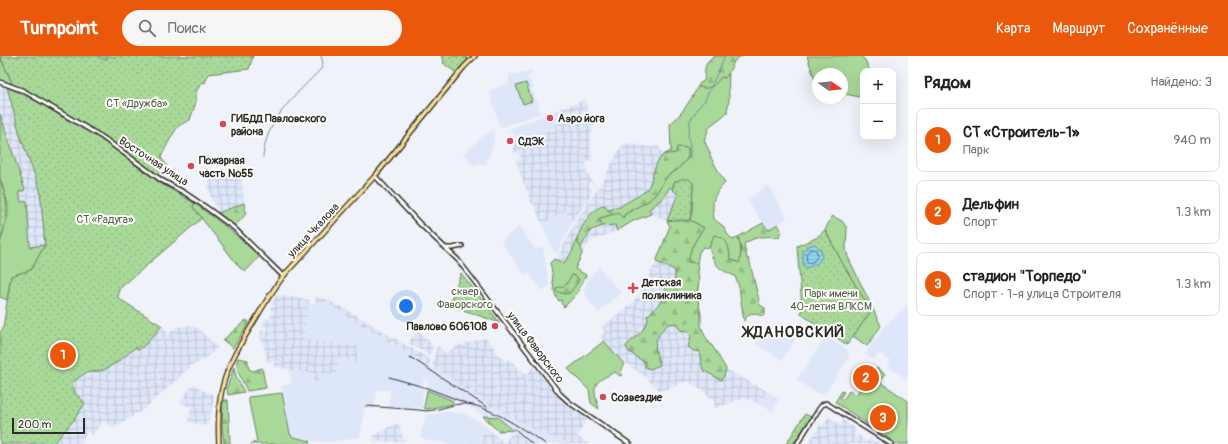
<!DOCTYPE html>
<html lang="ru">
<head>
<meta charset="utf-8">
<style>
	:root { --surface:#fff; --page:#f6f6f6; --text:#202124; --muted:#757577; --line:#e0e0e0; --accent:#ea580c }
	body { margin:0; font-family:Pangolin,sans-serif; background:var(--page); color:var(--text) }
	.controls { position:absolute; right:12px; top:12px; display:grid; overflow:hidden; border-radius:8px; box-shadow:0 4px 16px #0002 }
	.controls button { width:36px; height:36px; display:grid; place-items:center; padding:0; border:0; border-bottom:1px solid var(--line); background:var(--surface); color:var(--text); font:20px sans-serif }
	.compass { position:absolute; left:812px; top:12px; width:36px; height:36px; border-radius:50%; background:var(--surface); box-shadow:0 4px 16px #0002; rotate:105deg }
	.scale { position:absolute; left:12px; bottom:10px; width:73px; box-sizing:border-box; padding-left:4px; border:2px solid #2b2b2b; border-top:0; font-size:11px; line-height:14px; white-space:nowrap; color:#2b2b2b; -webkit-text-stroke:3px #fdfcf7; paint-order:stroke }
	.you { position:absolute; left:406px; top:250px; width:14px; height:14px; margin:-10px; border:3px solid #fff; border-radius:50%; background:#1a73e8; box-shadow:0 0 0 6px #1a73e833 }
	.badge { display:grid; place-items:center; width:26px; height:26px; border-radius:50%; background:var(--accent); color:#fff; font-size:13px; font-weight:700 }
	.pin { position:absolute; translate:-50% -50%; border:2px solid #fff; box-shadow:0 1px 4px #0006 }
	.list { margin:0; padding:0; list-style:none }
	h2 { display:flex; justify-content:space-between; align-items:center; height:52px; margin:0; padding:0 16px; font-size:17px }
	h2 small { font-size:13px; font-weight:400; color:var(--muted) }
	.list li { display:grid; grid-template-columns:26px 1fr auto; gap:12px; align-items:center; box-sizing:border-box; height:64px; margin:0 8px 8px; padding:0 8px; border:1px solid var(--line); border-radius:8px }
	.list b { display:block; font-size:15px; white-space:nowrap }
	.list p { margin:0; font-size:13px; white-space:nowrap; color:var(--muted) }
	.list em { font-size:13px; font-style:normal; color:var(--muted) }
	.icon { flex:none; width:22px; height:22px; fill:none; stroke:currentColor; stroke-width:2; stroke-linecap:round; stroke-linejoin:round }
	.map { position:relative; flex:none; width:908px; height:388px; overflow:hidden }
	header { display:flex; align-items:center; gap:24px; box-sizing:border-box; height:56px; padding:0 20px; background:var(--accent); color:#fff }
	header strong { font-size:19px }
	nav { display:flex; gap:22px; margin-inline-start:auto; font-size:14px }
	.search { width:280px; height:36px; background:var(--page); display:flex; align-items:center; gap:10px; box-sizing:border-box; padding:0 14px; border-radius:22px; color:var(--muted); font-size:15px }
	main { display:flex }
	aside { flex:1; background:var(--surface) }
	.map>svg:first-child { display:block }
</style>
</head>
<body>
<header>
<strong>Turnpoint</strong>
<div class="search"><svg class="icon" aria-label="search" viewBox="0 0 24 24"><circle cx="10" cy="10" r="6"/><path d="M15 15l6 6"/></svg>Поиск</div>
<nav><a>Карта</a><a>Маршрут</a><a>Сохранённые</a></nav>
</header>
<main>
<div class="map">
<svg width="908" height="388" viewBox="0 0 908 388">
	<defs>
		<pattern id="industrial-grid" width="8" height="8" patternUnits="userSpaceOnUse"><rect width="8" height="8" fill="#dee6f9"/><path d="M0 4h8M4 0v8" fill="none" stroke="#bfc5d6"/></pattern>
		<pattern id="forest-firs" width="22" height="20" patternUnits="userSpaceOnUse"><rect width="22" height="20" fill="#a9d999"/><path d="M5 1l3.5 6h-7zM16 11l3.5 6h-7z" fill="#92ba84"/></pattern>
		<pattern id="park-dots" width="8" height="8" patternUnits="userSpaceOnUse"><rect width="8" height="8" fill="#a9d999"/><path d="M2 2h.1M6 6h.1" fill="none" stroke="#92ba84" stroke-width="1.8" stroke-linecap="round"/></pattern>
		<pattern id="water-rules" width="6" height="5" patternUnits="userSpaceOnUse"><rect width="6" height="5" fill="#90d6f1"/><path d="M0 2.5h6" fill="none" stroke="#7cb8cf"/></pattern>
	</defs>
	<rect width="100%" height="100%" fill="#eff2f8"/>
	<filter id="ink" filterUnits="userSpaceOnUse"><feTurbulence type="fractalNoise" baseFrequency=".025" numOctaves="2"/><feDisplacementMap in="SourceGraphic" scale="8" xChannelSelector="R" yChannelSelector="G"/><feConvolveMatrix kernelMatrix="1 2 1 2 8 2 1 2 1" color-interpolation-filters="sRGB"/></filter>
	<g filter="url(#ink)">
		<!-- built -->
		<path fill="#dee6f9" d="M531,14L533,17L527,21L534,32L531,33L539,49L537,50L541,57L500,72L489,34L509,27V18H520Z
			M562,52L566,64L551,70L552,73L517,87L512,74L506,76L505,75Z
			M494,74V82L493,89L485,109L478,107L475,110L463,98L486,78Z
			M768,129L787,162L768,174L747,144Z
			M566,155L573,165L557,197H555L542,168Z
			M519,170L536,194L543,190L549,230L542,235L528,216L525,219L501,186Z
			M599,211L621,237L598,257L583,235L589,221Z
			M315,245L324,246L341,255V257L402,293L404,296L405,295L443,318L444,317L463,332L497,350L503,356L539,376L569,388H528L523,382L513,375L511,378L469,351L427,334L428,325L424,320L422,352L389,351L390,334H378L376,336L375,353L365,352L360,381L331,386L310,385L293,381L290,378L288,366L281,330L292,328L289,313L305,315L312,317L313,319L325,317L339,302L357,307L358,290L308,284L304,278L308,248H315Z
			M908,248V324L887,310L891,305L879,297L873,304L865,298L884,271Z
			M769,267L795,283L782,304L756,288Z
			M825,281H828L847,293L849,301L825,338L816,337L797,324Z
			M767,335L780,343L772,355L759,348Z
			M444,356L462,357L477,364L488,372L476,388H445L434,384L432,386L420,381L426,359Z"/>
		<!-- industrial -->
		<path fill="url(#industrial-grid)" d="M0,29L7,31L9,36L21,82L40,134L45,189L30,191L27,145L21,146L19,135L25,134L0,58Z
			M585,44L588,57L595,61L590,84L592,105L586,106L587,118L596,130L595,131L591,126L588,128L592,134L591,139L573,165L566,155L542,168L533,147H531L516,105L521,103L518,96L514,97L512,93L515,92L514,88L552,73L551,70L566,64L562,52Z
			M624,87L651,91L652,92L658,89L660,94L665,98L663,100L652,120L650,129L637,141L626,146L620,151L611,154L607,153L605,149L600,151L593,156L581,173L572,196L564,207L558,204L557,202L576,165L604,123L616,99Z
			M241,115L244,147L218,157L210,138L208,130L210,123L213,118Z
			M670,131L676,135L678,138L667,165L651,158L649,153L661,144Z
			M615,169L617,175L590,185L582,198L581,191L591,174Z
			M656,206L669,211L675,215V221L673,226L661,223L666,238L658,249L647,260L648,264L642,275L626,290L628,295L645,307V311L654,312L660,309L654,291L656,282L668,268L676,267L680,274L688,275L691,281L689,291L699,296L703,315L721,324L724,320L726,313L767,335L759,348L745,342L715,352L713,343L688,325L662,335L658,333L642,318L626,307L624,308L600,281L605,276L602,271L631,248L641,237Z
			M277,239L309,244L304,278L308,284L358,290L357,307L339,302L336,319L320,318V326H313L312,317L273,311L274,306H268L260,280L261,274L267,276L268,272L263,270L265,262L269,264L273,256L270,254L272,247Z
			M316,241L325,243L344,252L431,304L429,309L405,295L404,296L402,293L341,257L340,255L324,246H316Z
			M189,269L198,272L218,292L199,307L193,308L169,331L143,354L113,372L103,365L93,379L87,376L80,388L54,387L74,364L85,347L75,337L72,328L85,317L104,314L119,305L136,291L138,294L146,288L162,270L168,278L177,271Z
			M418,274L433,290L431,298L429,299L408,287Z
			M486,282L505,306L509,303L526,319L534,310L551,332L568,350L587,363L577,380L589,388H569L539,376L503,356L497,350L494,352L463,332L444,317L443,318L432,311L437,289L445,297L457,290Z
			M193,328L204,335L213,338L214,342L208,370L188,366L191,351L180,346Z
			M829,361L840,369L843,364L856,373L854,380L856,382L858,379L867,386L870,382L880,388H808L820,369L822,370Z
			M394,368H399L404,386H373L374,380Z
			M488,372L504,387L513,375L523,382L528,388H476Z"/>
		<!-- grass -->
		<path fill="#a9d999" stroke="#6a8262" d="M807,0H861L865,4L870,15H863V42L846,38L842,43H837L836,42H842V18H818V33Z
			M0,1L13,29L0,25Z
			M729,18C728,27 729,34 729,43C729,48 727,52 727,57L710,70L704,84L710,97V100L725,127C712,141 712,144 714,163L723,170L728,179L733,184L738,181C741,190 742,198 739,207L729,203V193L715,179L709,192L703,191L699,196L697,207L689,206C689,192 696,183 704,172L690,164L692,154L693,127L675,125L672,133L670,131L661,144L649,153L651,158L633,165L617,175L615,169L603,170L600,165V162L618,157L623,162L625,158L648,145L661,130L667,120L677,114L688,102V92H677L676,97L671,99L665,98L671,95L670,68C679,62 694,40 698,30C708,35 714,29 721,21L725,22Z
			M526,27L532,45L523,48L516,30Z
			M0,58L25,134L19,136L21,146L27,145L30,191L45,189L31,214L11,220L7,244L0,241V187L8,159V148L0,123Z
			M194,147L225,170L260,200L246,215L240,212L193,151Z
			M832,160L842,165L847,172L846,193L848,201L881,270L867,290L853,280L871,255L844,210L825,174Z
			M576,185L581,191L582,198L575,213L586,219L577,238L564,251L561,247L562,245L561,244L559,245C551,236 554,219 550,207L554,203L564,207L572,196Z
			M604,285L624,308L621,313L622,319L620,320L615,316C592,327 592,329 599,353L591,347L589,334L568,313Z
			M877,312L885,318L880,326L908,345V388H897L835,346L842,335L844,336L840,342L843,344L849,335L856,339L862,330L855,326L860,317L863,319L859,325L866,329Z
			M427,334L453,345V348L427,353L424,352Z
			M282,337L290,378L293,381L310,385L309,388H251L257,385L248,341Z"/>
		<!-- forest -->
		<path fill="url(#forest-firs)" stroke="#6a8262" d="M715,0H744C731,1 733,14 725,22L721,21C714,30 709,35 698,30L700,27L704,25C706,12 702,9 715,0Z
			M677,91L688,92V102L677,114L667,120L655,139L648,145L625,158L623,162L618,157L600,162V165L603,170L591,174L581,191L576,185C581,172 590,153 605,149L607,153L611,154L614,151H620C628,144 638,142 646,134C654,126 653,104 664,99C668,97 672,98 676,97Z
			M244,147L246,158L235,170L218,157Z
			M674,163L682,165L690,164L704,172C696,183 689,192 689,206L697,207L699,225L697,239L701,258V270L705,280L715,294L726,313L724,320L721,324L703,314L699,296L694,295L688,291L691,280L688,275L680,274L676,267L668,268C653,284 653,288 660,309L650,313L645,311V307L628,295L626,290L642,275L648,264L647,260L658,249L666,238L664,231L660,228L661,223L673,226L675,221V215L669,211L656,206L670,170L667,165Z
			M763,167L768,174L778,168L781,174L779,181C766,180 755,180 744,188L747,203H749L760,249L765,252V259L763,260L752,257L748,259L744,265L739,231L735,220C718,213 715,210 709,192L714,179C728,181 729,191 730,203L739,207C742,198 741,190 738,181Z
			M572,219L576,220L579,224L570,237L564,238L556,235V232L565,230Z
			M246,264L249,266L233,292L223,284Z
			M238,302L248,304V310L249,313L253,315L262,312L266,332L247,335C243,325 234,313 238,302Z
			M234,311L236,320L244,336L228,339L227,332Z
			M223,344H228L230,388H224V387L222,371Z
			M483,360L497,361L513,374L499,375L489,367Z"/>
		<!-- park -->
		<path fill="url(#park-dots)" stroke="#6a8262" d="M0,0H253L249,13L208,18L205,27L202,26L196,36V46L190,64C187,66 182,67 179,70C176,71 162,98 161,102C169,109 167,114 160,121L103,80L42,44L13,29Z
			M441,0H462L464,2L466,1L468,3L456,17L443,7L444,4Z
			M7,31L42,48L59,59L101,83L160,127L194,147L193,151L202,162L119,233L118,242L162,270L146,288L138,294L136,291L119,305L104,314L85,317L72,327L75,337L85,347L74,364L54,387L55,388H0V277L3,272L11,220L31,214L45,189L40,134L21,82Z
			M0,123C10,152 8,158 0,187Z
			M682,123H689L693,127L692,154L690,164C681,165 675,163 667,165L678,138L672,133L675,125Z
			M825,174L844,210L871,255L847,289L801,258L802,251L797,190L816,182Z
			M461,217L500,267L449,249Z
			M805,358L811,361L793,388H786Z"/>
		<!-- water -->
		<path fill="url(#water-rules)" stroke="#6892a2" d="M815,188L821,194L822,201L816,209L805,212L803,207V196L808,190Z"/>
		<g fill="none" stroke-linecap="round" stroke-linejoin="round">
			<!-- shore -->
			<path stroke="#536f7a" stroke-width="1" d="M812,193L816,194L818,199L814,205L809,207L807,205L806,198Z"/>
			<!-- stream -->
			<path stroke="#6892a2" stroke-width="1" d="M99,0L101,3H107L108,0
				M263,101C265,64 297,38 321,13L323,7L321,0
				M690,102V90L688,81L690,65L698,52L705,44L725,0"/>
			<!-- minor casing -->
			<g stroke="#2b2b2b" stroke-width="6">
				<path id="minor" d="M0,26L24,35L102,81L161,124L185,137L207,152L234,172L283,220
					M375,120L420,168L458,204L560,338L570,347L630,388
					M445,192H453L462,190
					M797,388L819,353L822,349L826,347L891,388"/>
			</g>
			<!-- major casing -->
			<g stroke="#2b2b2b" stroke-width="6">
				<path id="major" d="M219,388C218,369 218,351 222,333C227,309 242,285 255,264C265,247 274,231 287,216L375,120L464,11L475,0"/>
			</g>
			<!-- minor -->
			<use href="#minor" stroke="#fdfcf7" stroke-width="3"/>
			<!-- major -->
			<use href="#major" stroke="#fadf96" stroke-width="3.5"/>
			<!-- rail -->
			<path stroke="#2b2b2b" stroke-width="1" d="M410,301L487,351
				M389,321L427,332L466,347
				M366,350L419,354C435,358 452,346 467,348C492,351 525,375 546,388
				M515,373L532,388"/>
		</g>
	</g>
	<!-- markers -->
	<g fill="#d1495b" stroke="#fdfcf7" stroke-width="1.5">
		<circle cx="550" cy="62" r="4"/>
		<circle cx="223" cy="68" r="4"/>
		<circle cx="510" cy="85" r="4"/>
		<circle cx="191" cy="110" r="4"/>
		<path d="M631 226h4v4h4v4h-4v4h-4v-4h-4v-4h4z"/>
		<circle cx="495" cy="270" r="4"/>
		<circle cx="603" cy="341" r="4"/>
	</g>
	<g text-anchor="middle" stroke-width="4" stroke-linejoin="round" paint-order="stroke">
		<!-- park labels -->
		<g font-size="11" fill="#515f4c" stroke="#fdfcf7">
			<text x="137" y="51">СТ «Дружба»</text>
			<text x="105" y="167">СТ «Радуга»</text>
			<text x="465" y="239">сквер<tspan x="465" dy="13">Фаворского</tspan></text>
			<text x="831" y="241">Парк имени<tspan x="831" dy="13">40-летия ВЛКСМ</tspan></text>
		</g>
		<!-- poi labels -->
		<g font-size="11" font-weight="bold" fill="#2b2b2b" stroke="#fdfcf7" text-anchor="start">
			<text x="231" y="66">ГИБДД Павловского<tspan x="231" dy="13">района</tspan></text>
			<text x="558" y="66">Аэро йога</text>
			<text x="518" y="89">СДЭК</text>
			<text x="199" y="108">Пожарная<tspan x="199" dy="13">часть №55</tspan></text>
			<text x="642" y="230">Детская<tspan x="642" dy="13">поликлиника</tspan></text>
			<text x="487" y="274" text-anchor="end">Павлово 606108</text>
			<text x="611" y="345">Созвездие</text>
		</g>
		<!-- street labels -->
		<g font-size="11" fill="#2b2b2b" stroke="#fdfcf7">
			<text transform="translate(154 105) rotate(33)" y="4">Восточная улица</text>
			<text transform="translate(313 174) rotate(-47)" y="4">улица Чкалова</text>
			<text transform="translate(536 291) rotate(53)" y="4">улица Фаворского</text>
		</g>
		<!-- district labels -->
		<g font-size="15" font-weight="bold" letter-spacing="1" fill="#2b2b2b" stroke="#fdfcf7">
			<text x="794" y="281">ЖДАНОВСКИЙ</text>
		</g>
	</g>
</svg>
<div class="controls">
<button>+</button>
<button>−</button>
</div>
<svg class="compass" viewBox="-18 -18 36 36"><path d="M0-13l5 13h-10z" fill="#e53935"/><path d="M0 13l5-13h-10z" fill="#757577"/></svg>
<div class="scale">200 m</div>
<div class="you"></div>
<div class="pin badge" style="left:63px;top:299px">1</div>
<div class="pin badge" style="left:866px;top:322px">2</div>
<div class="pin badge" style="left:883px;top:362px">3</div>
</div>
<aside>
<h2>Рядом<small>Найдено: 3</small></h2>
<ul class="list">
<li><span class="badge">1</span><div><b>СТ «Строитель-1»</b><p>Парк</p></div><em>940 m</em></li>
<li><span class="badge">2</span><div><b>Дельфин</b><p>Спорт</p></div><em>1.3 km</em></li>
<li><span class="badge">3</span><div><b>стадион &quot;Торпедо&quot;</b><p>Спорт · 1-я улица Строителя</p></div><em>1.3 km</em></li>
</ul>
</aside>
</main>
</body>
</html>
